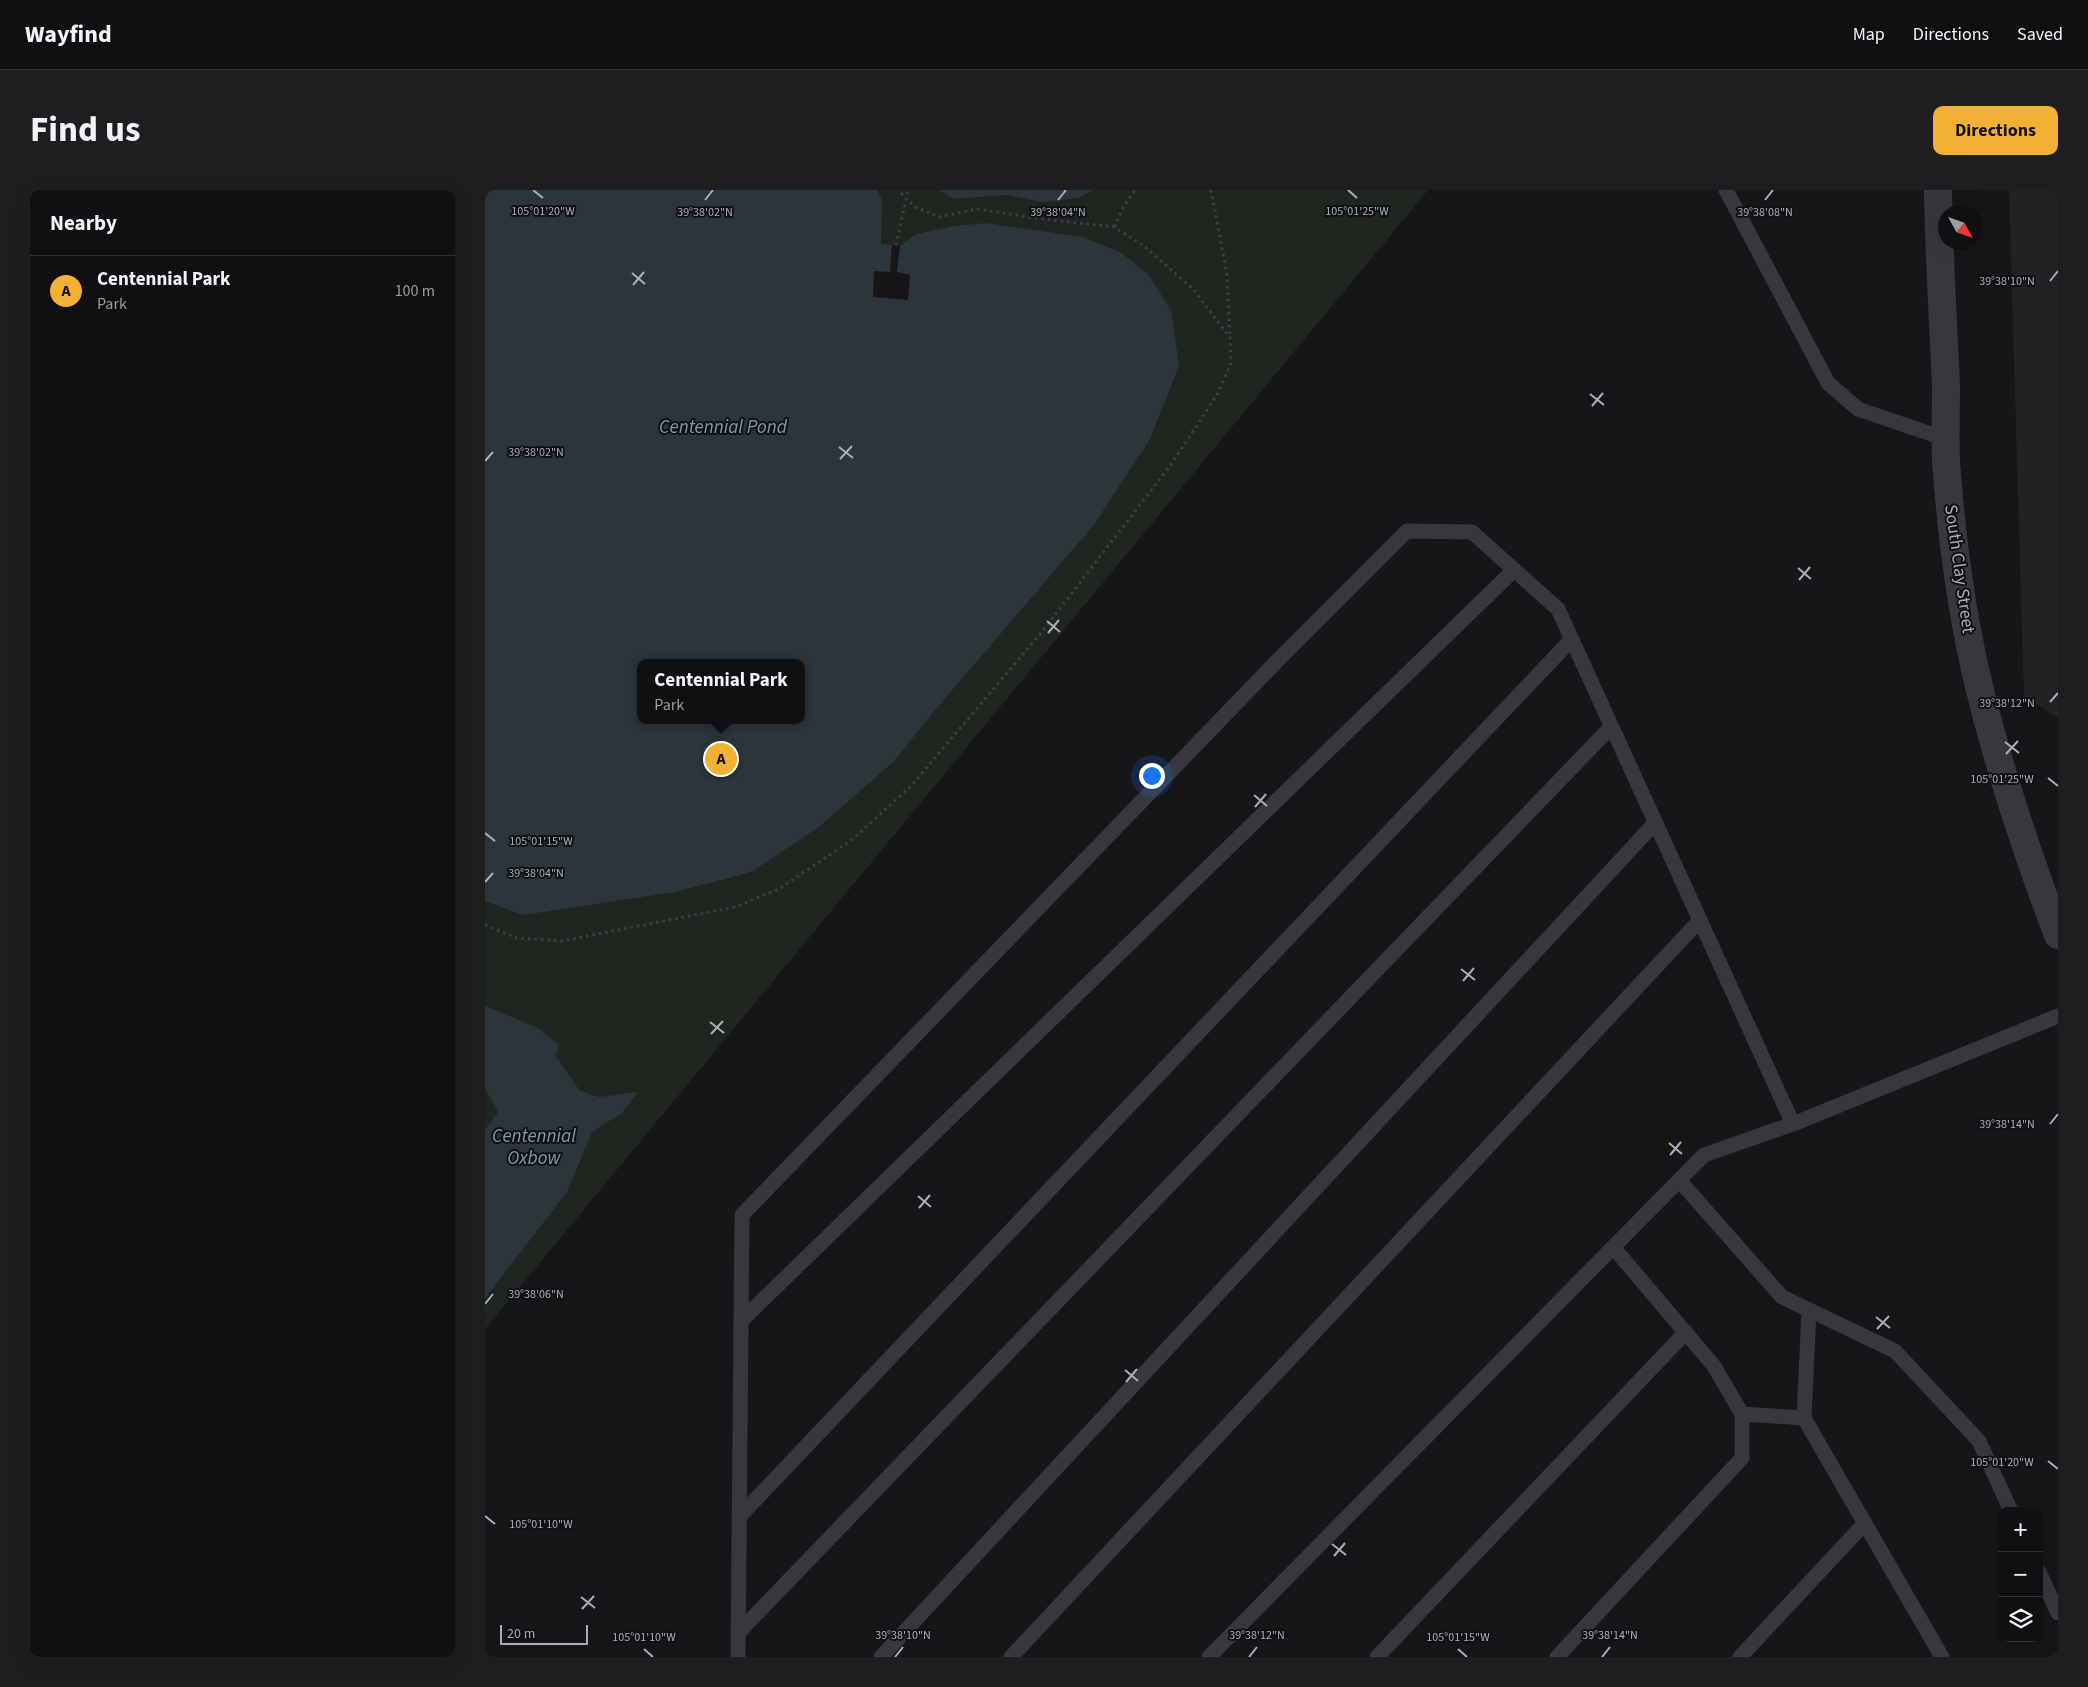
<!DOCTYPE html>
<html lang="en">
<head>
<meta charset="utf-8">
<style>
	:root { --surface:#101012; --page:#1e1e20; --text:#f1f3f6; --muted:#9c9d9f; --line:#303032; --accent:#f2b134 }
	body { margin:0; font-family:"Source Sans 3",sans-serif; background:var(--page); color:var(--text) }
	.controls { position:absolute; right:15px; bottom:15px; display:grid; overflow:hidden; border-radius:10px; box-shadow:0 5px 20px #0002 }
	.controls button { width:45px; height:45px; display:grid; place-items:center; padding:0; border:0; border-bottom:1px solid var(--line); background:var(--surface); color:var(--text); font:25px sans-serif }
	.compass { position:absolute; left:1453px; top:15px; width:45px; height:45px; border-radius:50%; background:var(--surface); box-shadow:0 5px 20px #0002; rotate:130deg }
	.scale { position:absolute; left:15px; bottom:12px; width:88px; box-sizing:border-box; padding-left:5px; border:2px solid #a8adb8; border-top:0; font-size:14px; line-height:18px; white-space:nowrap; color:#a8adb8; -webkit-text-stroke:4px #111113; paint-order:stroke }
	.you { position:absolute; left:666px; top:585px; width:18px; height:18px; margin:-12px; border:4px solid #fff; border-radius:50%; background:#1a73e8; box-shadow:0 0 0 8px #1a73e833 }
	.badge { display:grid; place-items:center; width:32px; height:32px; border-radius:50%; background:var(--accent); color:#111; font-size:16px; font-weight:700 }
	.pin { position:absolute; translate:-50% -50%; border:2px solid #fff; box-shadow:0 1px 5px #0006 }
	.popup { position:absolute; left:152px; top:469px; width:168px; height:65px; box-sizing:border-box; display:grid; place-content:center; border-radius:10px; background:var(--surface); filter:drop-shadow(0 1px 4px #0005); font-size:16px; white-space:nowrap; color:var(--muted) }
	.popup b { font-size:19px; color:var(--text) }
	.popup::after { content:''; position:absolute; left:50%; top:100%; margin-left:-10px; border:10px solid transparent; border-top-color:var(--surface) }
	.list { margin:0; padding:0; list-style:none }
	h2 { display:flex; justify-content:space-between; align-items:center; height:65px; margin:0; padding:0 20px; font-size:21px }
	h2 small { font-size:16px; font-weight:400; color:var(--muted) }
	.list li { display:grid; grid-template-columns:32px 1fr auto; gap:15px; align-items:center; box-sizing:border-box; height:70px; padding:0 20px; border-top:1px solid var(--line) }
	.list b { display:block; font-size:19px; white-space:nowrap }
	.list p { margin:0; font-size:16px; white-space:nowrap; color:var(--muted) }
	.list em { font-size:16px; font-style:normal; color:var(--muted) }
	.icon { flex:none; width:28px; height:28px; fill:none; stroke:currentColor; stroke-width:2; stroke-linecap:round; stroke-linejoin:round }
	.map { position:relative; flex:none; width:1573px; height:1467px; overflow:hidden; border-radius:10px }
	header { display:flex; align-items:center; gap:30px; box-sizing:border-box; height:70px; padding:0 25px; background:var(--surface); border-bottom:1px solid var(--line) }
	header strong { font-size:24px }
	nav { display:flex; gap:28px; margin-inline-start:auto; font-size:18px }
	.intro { display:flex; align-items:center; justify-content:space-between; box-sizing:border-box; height:120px; padding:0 30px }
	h1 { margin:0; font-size:35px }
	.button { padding:12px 22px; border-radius:10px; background:var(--accent); color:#111; font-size:18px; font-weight:700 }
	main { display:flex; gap:30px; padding:0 30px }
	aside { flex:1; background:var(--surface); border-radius:10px; box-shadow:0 5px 20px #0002 }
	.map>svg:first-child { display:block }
</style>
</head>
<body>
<header>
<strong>Wayfind</strong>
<nav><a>Map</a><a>Directions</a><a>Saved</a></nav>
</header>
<div class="intro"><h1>Find us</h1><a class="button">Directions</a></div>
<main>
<aside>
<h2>Nearby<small></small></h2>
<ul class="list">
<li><span class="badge">A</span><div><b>Centennial Park</b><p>Park</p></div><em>100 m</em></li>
</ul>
</aside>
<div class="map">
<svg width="1573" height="1467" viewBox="0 0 1573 1467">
	<rect width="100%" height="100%" fill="#161618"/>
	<!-- built -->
	<path fill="#222225" d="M1524,0H1573V528L1539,506Z"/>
	<!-- green -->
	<path fill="#1e261f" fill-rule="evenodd" d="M0,0H943L0,1139ZM156,473H316V530H156Z"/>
	<!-- water -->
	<path fill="#2c353c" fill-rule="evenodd" d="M0,0H392L397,10L396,54L415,56L431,44L470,36L501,33L597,47L635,62L662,83L686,120L694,176L664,251L608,336L451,519L409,571L334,637L266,682L190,702L38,725L0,711ZM156,473H316V530H156Z
		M454,0H607L594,8L559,12L521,5L469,9Z
		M0,816L53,838L74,855L71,866L95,901L114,907L153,902L137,923L107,942L82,1002L0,1108V940L13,922L0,898Z"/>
	<!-- pier -->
	<path fill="#161618" d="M407,55L415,56L412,82L425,85L423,110L388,107L389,81L405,82Z"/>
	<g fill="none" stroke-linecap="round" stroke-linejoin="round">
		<!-- path -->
		<path stroke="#3d3f44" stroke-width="3" stroke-dasharray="2.5 4" stroke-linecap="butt" d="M726,0L742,85L745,147
			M629,37L639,16L650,0
			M411,55L423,0
			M0,735L32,748L77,751L250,717L294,699L368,649L426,596L556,443L685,276L732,205L746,173L745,148L709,100L659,56L629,37L550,28L492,19L454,27L430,17L413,0"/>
		<!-- lane -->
		<path stroke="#37383d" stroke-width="15" d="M1241,0L1343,193L1373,219L1461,249
			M1194,990L1297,1107L1410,1161L1494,1251L1526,1321
			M1324,1120L1319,1228L1457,1467
			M256,1131L1029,380
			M1257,1224L1319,1228
			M254,1327L1086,450
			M1554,1382L1573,1423
			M253,1443L1126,537
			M253,1467L257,1025L795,468L922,341L987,342L1073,419L1308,934
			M396,1467L1170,633
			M526,1467L1215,730
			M724,1467L1219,965L1308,934L1573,826
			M892,1467L1201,1142
			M1072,1467L1257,1268V1224L1229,1176L1128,1057
			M1255,1467L1380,1333"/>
		<!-- street -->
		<path stroke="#37383d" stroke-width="28" d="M1453,0C1454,65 1458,130 1461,195C1461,220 1460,246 1461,271C1466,341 1475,412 1490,479C1511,571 1540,658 1573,745"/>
	</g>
	<!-- ticks -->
	<path fill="none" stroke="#a8adb8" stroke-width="2" d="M48,0L58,8M863,0L872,8M220,10L228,0M573,10L581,0M1280,10L1288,0M147,83L160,94M1565,91L1573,81M148,95L159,82M1105,204L1119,215M1107,216L1118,203M354,257L368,268M355,269L367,256M0,271L8,262M1313,378L1326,389M1314,390L1325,377M562,431L575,442M563,443L574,430M1565,512L1573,503M1520,552L1534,563M1521,564L1533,551M1563,588L1573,596M769,605L782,616M770,617L781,604M0,643L10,651M0,692L8,683M976,779L990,790M978,791L989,778M225,832L239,843M226,844L238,831M1565,934L1573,924M1184,953L1197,964M1185,965L1196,952M433,1006L446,1017M434,1018L445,1005M0,1114L8,1104M1391,1127L1405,1138M1392,1139L1404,1126M640,1180L653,1191M641,1192L652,1179M1563,1271L1573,1279M0,1326L10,1334M847,1354L861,1365M849,1366L860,1353M96,1407L110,1418M97,1419L109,1406M159,1459L168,1467M973,1459L982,1467M410,1467L418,1457M764,1467L772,1457M1117,1467L1125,1457"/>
	<g text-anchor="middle" stroke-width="4" stroke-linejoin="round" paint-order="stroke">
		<!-- street labels -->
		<g font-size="18" fill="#a8adb8" stroke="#111113">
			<text transform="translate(1475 379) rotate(82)" y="6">South Clay Street</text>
		</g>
		<!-- water labels -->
		<g font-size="19" font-style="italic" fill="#7f9bb3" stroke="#111113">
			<text x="238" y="243">Centennial Pond</text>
			<text x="49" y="952">Centennial<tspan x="49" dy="22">Oxbow</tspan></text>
		</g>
	</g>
	<g font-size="12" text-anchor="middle" fill="#a8adb8" stroke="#111113" stroke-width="4" stroke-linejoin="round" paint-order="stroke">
		<text x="58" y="25">105°01'20"W</text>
		<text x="872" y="25">105°01'25"W</text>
		<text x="220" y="26">39°38'02"N</text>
		<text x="573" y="26">39°38'04"N</text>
		<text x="1280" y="26">39°38'08"N</text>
		<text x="1522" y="95">39°38'10"N</text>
		<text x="51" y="266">39°38'02"N</text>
		<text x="1522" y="517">39°38'12"N</text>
		<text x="1517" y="593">105°01'25"W</text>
		<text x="56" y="655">105°01'15"W</text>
		<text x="51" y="687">39°38'04"N</text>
		<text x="1522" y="938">39°38'14"N</text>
		<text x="51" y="1108">39°38'06"N</text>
		<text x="1517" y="1276">105°01'20"W</text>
		<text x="56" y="1338">105°01'10"W</text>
		<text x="418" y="1449">39°38'10"N</text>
		<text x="772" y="1449">39°38'12"N</text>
		<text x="1125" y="1449">39°38'14"N</text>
		<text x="159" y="1451">105°01'10"W</text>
		<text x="973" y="1451">105°01'15"W</text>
	</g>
</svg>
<div class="controls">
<button>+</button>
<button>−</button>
<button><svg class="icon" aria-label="layers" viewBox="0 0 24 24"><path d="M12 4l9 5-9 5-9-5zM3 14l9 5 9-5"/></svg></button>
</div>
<svg class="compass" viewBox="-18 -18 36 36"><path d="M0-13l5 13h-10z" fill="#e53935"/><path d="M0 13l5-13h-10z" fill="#9c9d9f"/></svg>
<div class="scale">20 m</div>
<div class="you"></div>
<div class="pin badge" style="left:236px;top:569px">A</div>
<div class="popup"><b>Centennial Park</b>Park</div>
</div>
</main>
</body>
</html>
